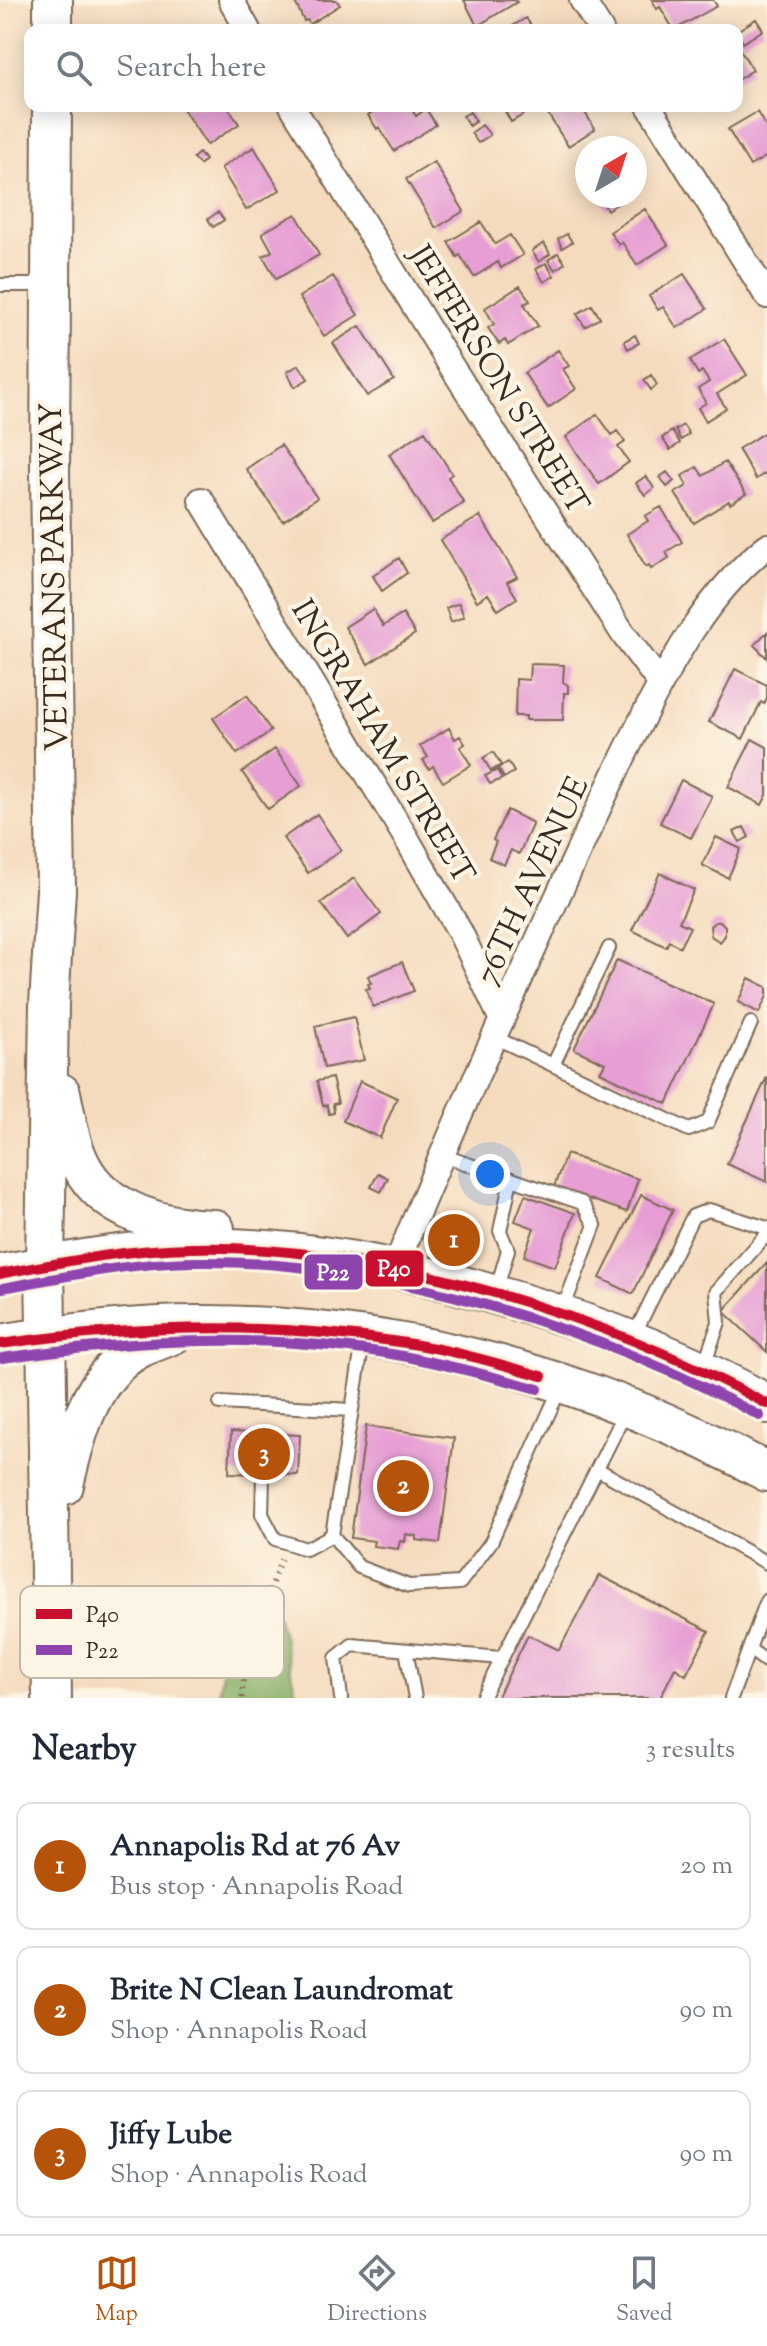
<!DOCTYPE html>
<html lang="en">
<head>
<meta charset="utf-8">
<style>
	:root { --surface:#fff; --page:#f2f2f3; --text:#1f2937; --muted:#747a83; --line:#e0e1e3; --accent:#b45309 }
	body { margin:0; font-family:"Sorts Mill Goudy",serif; background:var(--page); color:var(--text) }
	.compass { position:absolute; left:575px; top:136px; width:72px; height:72px; border-radius:50%; background:var(--surface); box-shadow:0 4px 20px #0003; rotate:39deg }
	.you { position:absolute; left:490px; top:1174px; width:28px; height:28px; margin:-20px; border:6px solid #fff; border-radius:50%; background:#1a73e8; box-shadow:0 0 0 12px #1a73e833 }
	.badge { display:grid; place-items:center; width:52px; height:52px; border-radius:50%; background:var(--accent); color:#fff; font-size:26px; font-weight:700 }
	.pin { position:absolute; translate:-50% -50%; border:4px solid #fff; box-shadow:0 2px 8px #0006 }
	.list { margin:0; padding:0; list-style:none }
	h2 { display:flex; justify-content:space-between; align-items:center; height:104px; margin:0; padding:0 32px; font-size:34px }
	h2 small { font-size:26px; font-weight:400; color:var(--muted) }
	.list li { display:grid; grid-template-columns:52px 1fr auto; gap:24px; align-items:center; box-sizing:border-box; height:128px; margin:0 16px 16px; padding:0 16px; border:2px solid var(--line); border-radius:16px }
	.list b { display:block; font-size:30px; white-space:nowrap }
	.list p { margin:0; font-size:26px; white-space:nowrap; color:var(--muted) }
	.list em { font-size:26px; font-style:normal; color:var(--muted) }
	.icon { flex:none; width:44px; height:44px; fill:none; stroke:currentColor; stroke-width:2; stroke-linecap:round; stroke-linejoin:round }
	.map { position:relative; flex:none; width:767px; height:1698px; overflow:hidden }
	.search { position:absolute; background:var(--surface); box-shadow:0 4px 20px #0003; left:24px; right:24px; top:24px; height:88px; display:flex; align-items:center; gap:20px; box-sizing:border-box; padding:0 28px; border-radius:16px; color:var(--muted); font-size:30px }
	.sheet { height:536px; background:var(--surface) }
	nav { display:flex; justify-content:space-around; align-items:center; box-sizing:border-box; height:112px; border-top:2px solid var(--line); background:var(--surface); font-size:22px; color:var(--muted) }
	nav a { display:grid; justify-items:center; gap:4px }
	nav .on { color:var(--accent) }
	.map>svg:first-child { display:block }
</style>
</head>
<body>
<div class="map">
<svg width="767" height="1698" viewBox="0 0 767 1698">
	<rect width="100%" height="100%" fill="#fcf5e5"/>
	<filter id="ink" filterUnits="userSpaceOnUse"><feTurbulence type="fractalNoise" baseFrequency=".0125" numOctaves="2"/><feDisplacementMap in="SourceGraphic" scale="16" xChannelSelector="R" yChannelSelector="G"/><feConvolveMatrix kernelMatrix="1 2 1 2 8 2 1 2 1" color-interpolation-filters="sRGB"/></filter>
	<filter id="wash" filterUnits="userSpaceOnUse"><feTurbulence type="fractalNoise" baseFrequency=".006" numOctaves="4" result="noise"/><feDisplacementMap in="SourceGraphic" scale="32" xChannelSelector="R" yChannelSelector="G"/><feGaussianBlur stdDeviation="1.8" result="paint"/><feColorMatrix in="noise" values="0 0 0 0 0 0 0 0 0 0 0 0 0 0 0 0 0 1.4 0 .05"/><feComposite in="paint" operator="in"/></filter>
	<g filter="url(#wash)">
		<rect width="100%" height="100%" fill="#f5dbbe"/>
		<!-- forest -->
		<path fill="#87af66" stroke="#616c42" stroke-width="2" d="M232,1605L278,1615L297,1698H218Z"/>
		<g id="blocks">
			<!-- building -->
			<path fill="#e69ed4" d="M294,0H336L340,5L310,24L307,20L304,21Z
				M464,0H515L517,2L477,26Z
				M652,0H713L717,6L674,30L660,7L657,9Z
				M526,18L534,30H506Z
				M756,19L763,30L743,43L737,31Z
				M737,45L753,70L737,80Z
				M181,106H227L239,124L207,145Z
				M382,106H409L416,116L426,109L436,125L394,151L379,127L377,129L368,115Z
				M513,106H518L523,115L511,122L505,111Z
				M543,106H581L595,129L568,146Z
				M470,112L476,121L469,126L463,116Z
				M757,112L767,129V156L750,166L728,129Z
				M482,125L490,135L478,143L471,133Z
				M254,147L280,190L246,210L221,168Z
				M199,153L205,160L200,165L193,158Z
				M587,156V177L578,162Z
				M434,162L464,211L436,228L406,179Z
				M599,196H631L607,210Z
				M645,209L668,245L637,265L622,242L619,245L610,232Z
				M218,212L224,220L213,227L208,219Z
				M296,214L319,255L276,279L263,256L272,251L262,233Z
				M481,222L495,244L510,235L523,255L501,268L498,262L474,277L460,255L457,257L448,242Z
				M567,234L572,242L562,248L558,239Z
				M544,243L550,254L539,262L532,251Z
				M558,253L565,263L555,270L548,260Z
				M546,263L554,276L544,282L536,269Z
				M684,274L707,309L677,328L663,307L658,310L649,296Z
				M333,276L358,315L324,336L299,297Z
				M520,286L530,301L524,304L538,326L508,345L505,340L499,344L488,328L494,324L485,308Z
				M592,305L600,318L585,327L577,314Z
				M360,326L394,380L367,396L333,343Z
				M635,335L639,343L628,349L624,341Z
				M724,339L747,375L717,394L726,408L706,421L698,408L706,403L698,389L709,382L702,371L698,374L690,360Z
				M558,350L569,366L563,369L576,389L548,408L524,373Z
				M299,365L308,379L295,387L287,372Z
				M651,375L657,385L651,390L644,380Z
				M597,414L612,435L617,431L625,442L618,447L629,462L599,484L566,437Z
				M683,425L689,434L681,440L675,430Z
				M425,431L452,474L448,477L464,503L432,523L389,454Z
				M672,431L680,443L670,450L662,438Z
				M767,431V472L756,479L738,449Z
				M281,445L317,498L283,521L246,469Z
				M725,462L746,494L730,504L729,501L694,523L675,493L687,486L682,476L697,467L703,476Z
				M667,472L674,481L667,487L660,477Z
				M646,476L654,488L645,495L636,483Z
				M661,507L682,542L666,552L669,558L651,569L649,565L646,567L627,534L648,521L645,516Z
				M480,516L517,577L507,582L517,598L498,610L488,594L477,601L440,540Z
				M399,558L407,573L382,591L373,576Z
				M459,603L464,617L451,622L446,608Z
				M373,609L383,626L403,614L415,634L368,664L345,627Z
				M767,632V658L754,645Z
				M530,664L564,665L563,682L568,685V693H564L563,720H526V716H515L516,679L529,680Z
				M735,669L767,685V698L764,704L761,702L743,739L709,722Z
				M247,695L271,731L237,754L213,718Z
				M449,728L455,739L460,736L465,744L460,747L471,765L443,782L433,766L429,769L423,760L428,757L420,746Z
				M752,739L767,747V795L762,805L728,787Z
				M275,749L301,786L268,809L242,772Z
				M493,752L501,765L491,771L483,758Z
				M508,762L514,772L504,778L498,768Z
				M497,770L502,779L490,784L485,776Z
				M681,780L712,796L691,838L660,823Z
				M507,810L533,823L519,854L511,850L504,865L489,858L496,842L493,840Z
				M317,814L341,850L308,873L283,838Z
				M744,827L749,837L740,842L734,832Z
				M716,837L741,849L728,878L702,865Z
				M660,873L694,890L679,922L690,927L680,947L669,941L666,947L632,930Z
				M354,878L381,914L347,939L321,903Z
				M715,922H721L725,926V936L720,942L711,936L710,926Z
				M617,960L714,1004L667,1104L600,1072L605,1063L574,1049Z
				M402,962L414,991L373,1007L366,989L370,988L368,984L371,983L368,976Z
				M749,978L767,987V996L759,1013L738,1002Z
				M354,1017L364,1060L324,1068L315,1026Z
				M767,1077V1182L727,1164Z
				M332,1078L338,1103L333,1104L334,1113L329,1114L327,1105L323,1106L317,1081Z
				M360,1081L397,1098L380,1138L343,1121Z
				M566,1154L638,1179L627,1212L554,1187Z
				M378,1173L388,1178L381,1192L371,1187Z
				M525,1195L575,1213L555,1267L524,1256L534,1228L515,1221Z
				M641,1195L673,1210L633,1294L600,1278Z
				M767,1263V1352L723,1311Z
				M366,1426L454,1438L440,1543L416,1540V1536L406,1534L405,1542L400,1541L398,1549L373,1546L374,1541L351,1538Z
				M231,1432L300,1435L298,1475L229,1473Z
				M599,1575L709,1631L686,1675L675,1668L660,1698H497L528,1635L559,1650Z"/>
		</g>
	</g>
	<g filter="url(#ink)">
		<use href="#blocks" fill-opacity="0" stroke="#7c6856" stroke-width="2"/>
		<g fill="none" stroke-linecap="round" stroke-linejoin="round">
			<!-- service casing -->
			<g stroke="#7c6856" stroke-width="16">
				<path id="service" d="M0,285H48
					M494,1037L689,1130L708,1122L751,1023
					M553,1065L609,948
					M441,1155L582,1203L595,1225L562,1312
					M496,1291L508,1250L500,1231L511,1179
					M633,1337L693,1216L709,1210L767,1228
					M363,1341L332,1535L359,1567L409,1586L460,1583L491,1542L561,1386
					M703,1368L719,1322L716,1292L767,1234
					M220,1403L352,1410
					M597,1469L767,1563
					M263,1477L262,1514L275,1539L306,1549L332,1535
					M749,1649L767,1662
					M406,1650L415,1698
					M341,1698L336,1658L352,1645L501,1658
					M482,1698L625,1413
					M731,1698L767,1600"/>
			</g>
			<!-- minor casing -->
			<g stroke="#7c6856" stroke-width="28">
				<path id="minor" d="M231,0L248,30
					M582,0L601,30
					M292,106L448,361L624,635L660,683
					M649,106L767,296
					M201,500L408,841L460,932L502,1020
					M395,1268C445,1144 500,1023 555,902C582,843 609,784 638,727C672,660 707,594 767,546"/>
			</g>
			<!-- primary casing -->
			<g stroke="#7c6856" stroke-width="42">
				<path id="primary" d="M53,30V0
					M61,1093C66,1117 70,1144 81,1165C105,1213 167,1228 215,1229
					M0,1274C64,1262 127,1250 192,1248C300,1245 406,1268 509,1299C598,1325 686,1358 767,1404
					M0,1344C66,1333 132,1325 199,1325C397,1324 594,1378 767,1472
					M64,1485C76,1435 90,1374 140,1348C151,1343 163,1339 174,1334
					M52,1698L45,1266L49,1004L56,890L50,472L52,106"/>
			</g>
			<!-- path -->
			<path stroke="#7c6856" stroke-width="5" stroke-dasharray="2 6" stroke-linecap="butt" d="M242,1698L245,1658L281,1559"/>
			<!-- service -->
			<use href="#service" stroke="#fff" stroke-width="12"/>
			<!-- minor -->
			<use href="#minor" stroke="#fff" stroke-width="24"/>
			<!-- primary -->
			<use href="#primary" stroke="#fff" stroke-width="38"/>
			<!-- bus-1 casing -->
			<g stroke="#fcf5e5" stroke-width="16">
				<path id="bus-1" d="M0,1274C63,1262 128,1249 192,1248C379,1244 604,1315 767,1404
					M0,1344C136,1325 270,1321 406,1343C452,1350 497,1363 542,1376"/>
			</g>
			<!-- bus-2 casing -->
			<g stroke="#fcf5e5" stroke-width="16">
				<path id="bus-2" d="M3,1288C66,1276 130,1263 194,1262C379,1259 598,1328 760,1416
					M2,1358C137,1339 273,1332 408,1357C452,1366 495,1377 538,1389"/>
			</g>
			<!-- bus-1 -->
			<use href="#bus-1" stroke="#c8102e" stroke-width="10"/>
			<!-- bus-2 -->
			<use href="#bus-2" stroke="#8e44ad" stroke-width="10"/>
		</g>
	</g>
	<g text-anchor="middle" stroke-width="8" stroke-linejoin="round" paint-order="stroke">
		<!-- street labels -->
		<g font-size="32" fill="#3b2a1e" stroke="#fcf5e5">
			<text transform="translate(500 379) rotate(58)" y="11">JEFFERSON STREET</text>
			<text transform="translate(53 577) rotate(-91)" y="11">VETERANS PARKWAY</text>
			<text transform="translate(384 741) rotate(59)" y="11">INGRAHAM STREET</text>
			<text transform="translate(531 880) rotate(-65)" y="11">76TH AVENUE</text>
		</g>
	</g>
	<!-- legend -->
	<rect x="20" y="1586" width="264" height="92" rx="12" fill="#fcf5e5" stroke="#c2b8a9" stroke-width="2"/>
	<rect x="36" y="1609" width="36" height="10" fill="#c8102e"/>
	<rect x="36" y="1645" width="36" height="10" fill="#8e44ad"/>
	<g font-size="22" fill="#3b2a1e">
		<text x="86" y="1622">P40</text>
		<text x="86" y="1658">P22</text>
	</g>
	<g stroke="#fcf5e5" stroke-width="3">
		<rect x="364" y="1249" width="61" height="39" rx="8" fill="#c8102e"/>
		<rect x="303" y="1253" width="61" height="38" rx="8" fill="#8e44ad"/>
	</g>
	<g font-size="22" text-anchor="middle" font-weight="bold" fill="#fff">
		<text x="394" y="1276">P40</text>
		<text x="333" y="1280">P22</text>
	</g>
</svg>
<svg class="compass" viewBox="-18 -18 36 36"><path d="M0-13l5 13h-10z" fill="#e53935"/><path d="M0 13l5-13h-10z" fill="#747a83"/></svg>
<div class="you"></div>
<div class="pin badge" style="left:454px;top:1240px">1</div>
<div class="pin badge" style="left:403px;top:1486px">2</div>
<div class="pin badge" style="left:264px;top:1454px">3</div>
<div class="search"><svg class="icon" aria-label="search" viewBox="0 0 24 24"><circle cx="10" cy="10" r="6"/><path d="M15 15l6 6"/></svg>Search here</div>
</div>
<section class="sheet">
<h2>Nearby<small>3 results</small></h2>
<ul class="list">
<li><span class="badge">1</span><div><b>Annapolis Rd at 76 Av</b><p>Bus stop · Annapolis Road</p></div><em>20 m</em></li>
<li><span class="badge">2</span><div><b>Brite N Clean Laundromat</b><p>Shop · Annapolis Road</p></div><em>90 m</em></li>
<li><span class="badge">3</span><div><b>Jiffy Lube</b><p>Shop · Annapolis Road</p></div><em>90 m</em></li>
</ul>
</section>
<nav>
<a class="on"><svg class="icon" aria-label="map" viewBox="0 0 24 24"><path d="M3 6l6-2 6 2 6-2v14l-6 2-6-2-6 2zM9 4v14M15 6v14"/></svg>Map</a>
<a><svg class="icon" aria-label="directions" viewBox="0 0 24 24"><path d="M12 3l9 9-9 9-9-9zM9 14v-3h6M13 9l2 2-2 2"/></svg>Directions</a>
<a><svg class="icon" aria-label="saved" viewBox="0 0 24 24"><path d="M7 4h10v16l-5-4-5 4z"/></svg>Saved</a>
</nav>
</body>
</html>
